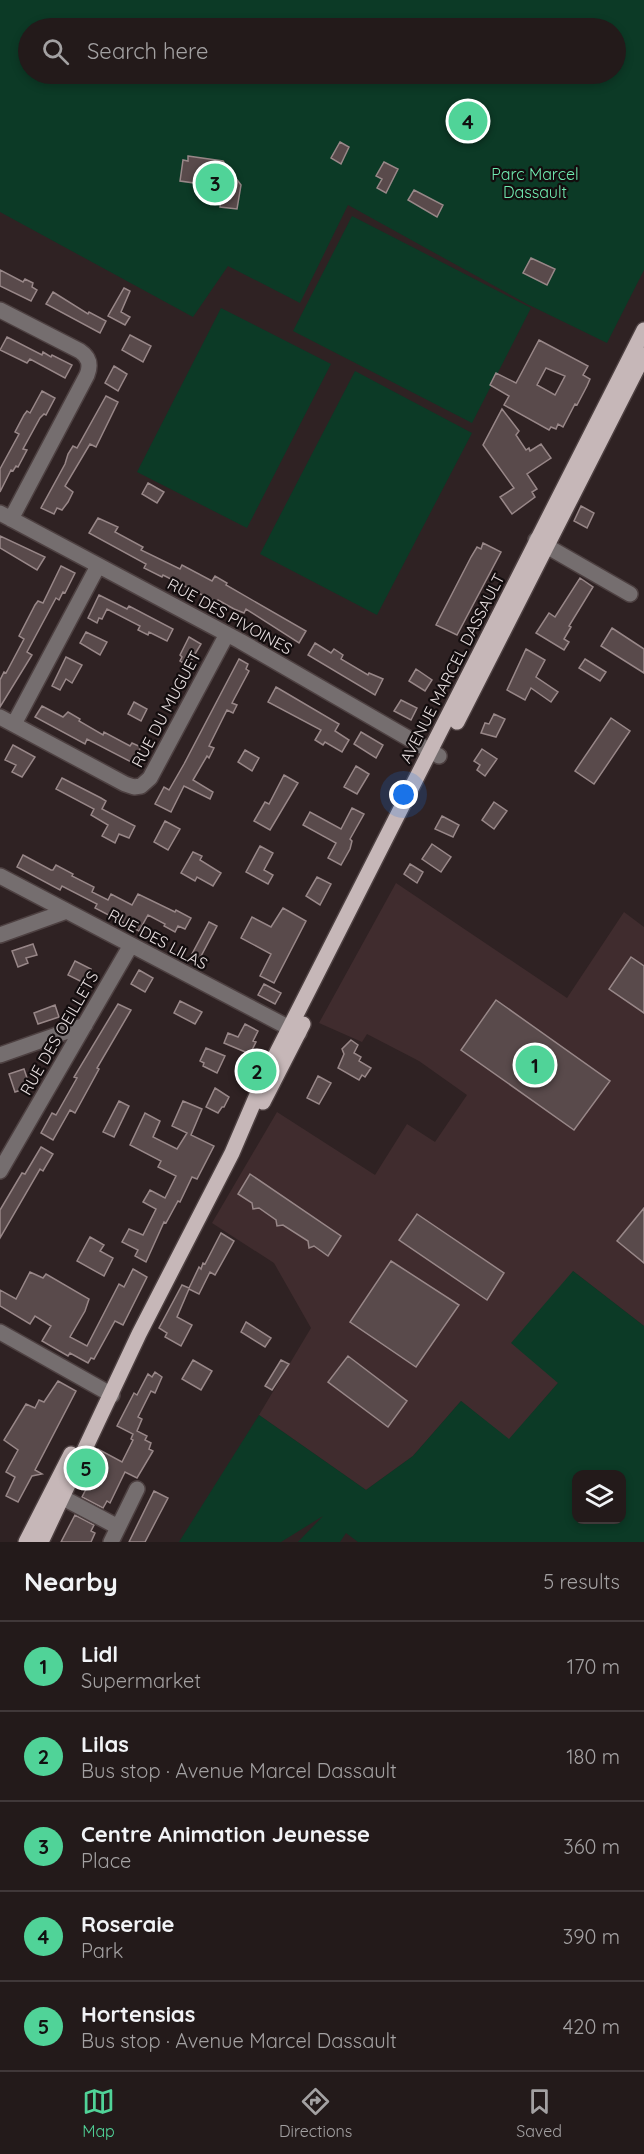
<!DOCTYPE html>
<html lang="en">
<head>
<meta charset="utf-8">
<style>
	:root { --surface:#231a1a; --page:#2b2323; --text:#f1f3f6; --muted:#a3a1a2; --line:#403839; --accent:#50d398 }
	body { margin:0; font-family:Quicksand,sans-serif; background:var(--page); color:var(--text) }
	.controls { position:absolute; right:18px; bottom:18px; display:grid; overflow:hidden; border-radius:12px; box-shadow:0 3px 9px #0003 }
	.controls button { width:54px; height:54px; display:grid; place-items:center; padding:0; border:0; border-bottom:2px solid var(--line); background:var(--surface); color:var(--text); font:30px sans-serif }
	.you { position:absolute; left:404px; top:795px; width:21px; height:21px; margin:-15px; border:4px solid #fff; border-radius:50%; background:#1a73e8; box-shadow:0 0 0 9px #1a73e833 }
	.badge { display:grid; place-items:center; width:39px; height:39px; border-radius:50%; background:var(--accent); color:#111; font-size:20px; font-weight:700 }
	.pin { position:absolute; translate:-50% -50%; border:3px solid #fff; box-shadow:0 2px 6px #0006 }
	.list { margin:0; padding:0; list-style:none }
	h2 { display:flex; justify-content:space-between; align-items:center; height:78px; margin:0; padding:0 24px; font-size:26px }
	h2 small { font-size:20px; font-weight:400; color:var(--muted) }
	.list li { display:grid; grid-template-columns:39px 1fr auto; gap:18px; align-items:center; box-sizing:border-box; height:90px; padding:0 24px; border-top:2px solid var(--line) }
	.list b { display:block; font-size:22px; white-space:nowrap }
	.list p { margin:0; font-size:20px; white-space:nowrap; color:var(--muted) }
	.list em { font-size:20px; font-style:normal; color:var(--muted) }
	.icon { flex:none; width:33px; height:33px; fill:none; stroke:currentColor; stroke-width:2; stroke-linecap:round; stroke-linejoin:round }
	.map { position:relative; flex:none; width:644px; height:1542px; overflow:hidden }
	.search { position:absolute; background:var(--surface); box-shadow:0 3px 9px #0003; left:18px; right:18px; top:18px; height:66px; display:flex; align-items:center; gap:15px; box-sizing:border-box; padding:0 21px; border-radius:33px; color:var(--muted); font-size:22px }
	.sheet { height:528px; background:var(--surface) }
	nav { display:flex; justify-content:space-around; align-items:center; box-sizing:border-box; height:84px; border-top:2px solid var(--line); background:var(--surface); font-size:16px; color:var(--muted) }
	nav a { display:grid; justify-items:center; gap:3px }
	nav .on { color:var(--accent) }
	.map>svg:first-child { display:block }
</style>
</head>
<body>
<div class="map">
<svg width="644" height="1542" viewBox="0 0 644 1542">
	<rect width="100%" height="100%" fill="#2f2223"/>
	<!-- built -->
	<path fill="#402c2e" d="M396,883L567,998L624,912L644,927V1326L573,1271L558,1383L509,1440L461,1401L413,1456L366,1490L259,1415L311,1328L274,1263L212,1223L277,1112L375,1175L407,1124L435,1142L467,1095L419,1061L367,1034L362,1042L319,1023Z"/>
	<!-- green -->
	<path fill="#0c3a26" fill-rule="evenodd" d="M0,0H644V270L607,343L527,304L348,205L300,303L228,266L193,317L0,212ZM28,28H616V74H28Z
		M352,216L531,308L472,423L293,331Z
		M221,308L331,364L247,528L137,472Z
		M355,371L472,433L377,615L260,554Z
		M573,1271L644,1326V1542H358L346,1533L340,1542H298L323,1516L281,1542H179L259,1415L366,1490L413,1456L461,1401L509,1439L558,1383L511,1343ZM576,1474H622V1520H576Z"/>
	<!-- building -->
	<path fill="#594a4b" stroke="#988788" stroke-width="1.5" fill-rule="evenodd" d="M340,142L349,147L341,164L331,158Z
		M188,156L223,161L241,185L237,209L220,207L223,187L180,181L183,160L188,161Z
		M384,162L398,169L386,193L377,188L382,179L376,176Z
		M414,190L443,205L437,217L408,200Z
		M531,258L555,269L547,285L523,273Z
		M0,270L23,282L25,279L33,283L32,287L37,290L31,301L0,286Z
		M124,288L130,291L121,312L130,317L125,325L108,316Z
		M53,292L88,314L89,312L106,321L100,333L46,304Z
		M130,335L151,346L143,362L122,350Z
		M7,337L42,355L43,352L51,357L52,355L72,365L65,378L30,359L27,363L0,350Z
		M539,340L588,366L583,375L590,379L587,386L577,405L575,404L563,427L558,424L556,429L551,427L549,430L504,405L509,396L490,385L496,373L516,383ZM546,368L565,376L555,395L537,385Z
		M114,366L127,374L118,391L105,383Z
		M42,391L55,398L46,415L44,414L40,418L23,449L27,450L18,467L16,466L13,471L11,470L0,492V469L19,434L15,432L24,415L27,411L30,413Z
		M106,396L118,402L96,447L90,444L65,486L73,492L68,502L62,510L57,508L54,514L41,508L65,464L68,454L73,446L77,448Z
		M502,409L519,431L516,435L526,450L529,448L530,451L541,444L551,458L527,474L537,489L532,492L535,497L512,514L500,497L514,488L483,445Z
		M148,483L164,492L157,503L142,494Z
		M581,506L594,513L587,528L574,521Z
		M98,518L118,527L115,532L143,547L141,550L180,569L182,565L212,581L215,576L227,583L226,585L306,631L299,643L246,609L244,613L234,609L218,600L216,602L163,575L162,577L144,568L146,564L89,533Z
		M0,536L45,557L37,570L0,548Z
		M483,543L501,552L457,635L436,625L471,557L477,547L481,549Z
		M61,566L75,573L65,593L63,592L59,600L56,598L27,652L32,655L0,707V680L4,672L6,673L24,639L19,636L35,605L38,601L43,603Z
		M580,578L593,587L569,626L571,627L564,639L569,642L564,650L536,633L549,613L555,617Z
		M99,595L127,609L129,606L173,629L167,641L149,632L148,635L138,630L140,626L107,609L102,619L99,618L97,623L88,618Z
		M612,628L644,649V673L601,646Z
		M86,632L107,642L100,655L80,643Z
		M189,637L201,644L188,666L180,661L182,657L180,655Z
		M315,643L331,653L334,649L343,655L341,659L368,675L369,673L383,679L375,695L308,655Z
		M526,649L545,660L536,677L558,692L551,702L531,688L525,700L507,690Z
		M66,657L82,665L72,683L66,679L60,690L52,686Z
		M239,659L248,664L246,669L249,671L232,703L237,705L233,713L227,710L209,746L214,748L209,758L207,756L193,780L213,792L210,799L184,786L171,812L155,804L164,787L169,790L184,764Z
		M585,659L606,672L600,681L579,668Z
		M416,669L432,680L425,691L409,681Z
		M276,687L339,724L335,731L349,740L342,752L325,742L323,745L315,740L321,730L268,702Z
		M401,700L417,708L411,720L394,711Z
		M134,702L147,709L141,721L128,714Z
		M42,706L63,717L68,712L80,719L79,721L103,735L104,732L130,746L132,743L141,747L138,753L142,756L137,765L87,739L85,744L35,717Z
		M494,714L505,719L496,737L481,733L485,723L489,724Z
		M611,718L630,731L594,784L575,771Z
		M361,732L383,745L376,758L354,744Z
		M13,745L35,757L22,777L12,772L16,765L5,760Z
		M482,749L497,759L485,776L477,770L480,765L474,761Z
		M245,750L259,758L252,771L238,762Z
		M356,766L369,774L357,794L344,787Z
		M284,775L298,783L270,830L254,821L265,802L269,804Z
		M62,778L101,798L106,801L102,809L135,826L129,838L119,834L115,843L102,836L108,825L91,815L94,809L56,789Z
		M494,802L507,811L494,829L482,820Z
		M352,808L364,814L350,839L352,841L350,849L341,865L328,858L336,843L303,825L310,812L341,829Z
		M442,816L459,825L453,837L435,829Z
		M165,821L180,829L168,850L154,842Z
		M432,844L451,857L441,872L422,859Z
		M260,846L273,853L264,870L273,875L268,884L246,872Z
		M193,852L202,856L200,860L221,873L213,886L197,877L195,881L181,873Z
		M23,855L51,870H53L56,865L73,874L72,876L94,887L92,892L108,900L111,894L132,905L138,894L175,912L176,910L191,918L185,929L178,926L175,932L164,926L165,924L148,915L139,931L95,908L97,904L62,886L60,890L17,867Z
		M410,864L423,872L417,883L404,874Z
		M317,877L331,884L320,905L306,896Z
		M283,908L306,921L274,983L260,976L271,954L241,938L252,917L271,927Z
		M209,922L217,926L200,958L192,954Z
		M33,944L37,955L26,958L28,963L18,967L12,951Z
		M631,957L644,966V1013L609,989Z
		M75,961L91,969L84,983L68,975Z
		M139,970L153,978L145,992L131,984Z
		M264,984L281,993L275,1004L258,995Z
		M496,1000L610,1081L574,1130L461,1050Z
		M180,1001L202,1012L195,1024L174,1013Z
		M118,1004L131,1010L97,1068L99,1069L75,1113L70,1110L53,1140L41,1133L52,1113L56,1115L77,1078L74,1077Z
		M55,1005L59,1017L38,1024L34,1013Z
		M245,1024L258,1031L253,1041L256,1042L250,1054L224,1043L228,1033L238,1037Z
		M351,1040L358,1045L354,1053L361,1057L359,1061L371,1068L365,1077L362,1075L359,1080L338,1068L344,1054L342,1049Z
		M206,1048L225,1056L217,1073L203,1066L204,1063L200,1061Z
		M24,1069L30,1087L15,1092L9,1074Z
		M318,1076L331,1083L319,1104L307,1098Z
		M215,1088L229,1097L224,1107H222L218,1113L206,1107Z
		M119,1101L129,1106L114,1137L103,1132Z
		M183,1101L202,1109L191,1135L214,1146L197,1179L192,1177L180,1202L178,1201L166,1223L164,1222L146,1262L135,1256L138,1250L122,1242L129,1229L143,1235L156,1209L143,1202L150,1190L165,1198L176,1176L158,1167L161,1161L130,1145L145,1113L160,1121L153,1137L177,1149L187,1133L172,1126Z
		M41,1147L53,1154L43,1171L40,1169L0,1238V1210L22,1173L25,1174Z
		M250,1174L341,1236L328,1256L314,1246L309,1248L308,1241L283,1225L277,1226L276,1220L259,1208L253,1209L252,1203L238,1194Z
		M644,1208V1263L617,1241Z
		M417,1214L504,1273L487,1300L399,1240Z
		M221,1233L234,1241L215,1275L210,1272L199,1294L189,1289L177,1317L192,1325L181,1346L165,1337L167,1333L159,1328L182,1285L189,1288L199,1267L201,1269L203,1263L205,1264Z
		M90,1237L104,1245L100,1251L113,1258L104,1276L77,1261Z
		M391,1261L459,1305L416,1367L350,1322Z
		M133,1269L147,1277L123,1325L115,1321L94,1359L91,1358L88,1363L70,1353L68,1356L42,1341L51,1326L35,1316L30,1324L0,1306V1290L16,1299L30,1272L43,1278L46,1274L89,1299L85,1311L70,1337L87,1346L119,1284L124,1287Z
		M246,1322L271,1338L265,1347L241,1332Z
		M348,1356L407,1401L388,1427L328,1382Z
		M193,1360L212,1371L201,1390L182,1379Z
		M281,1360L289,1364L272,1390L265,1386Z
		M155,1372L162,1377L155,1393L151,1391L138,1417L142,1419L137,1431L147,1436L145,1440L151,1443L149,1449L153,1451L137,1478L125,1472L110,1503L107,1501L103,1508L82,1497L100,1462L94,1458L98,1449L122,1462L133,1440L131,1439L133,1434L117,1426L134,1393L137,1395L148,1374L152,1377Z
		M58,1381L76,1391L35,1470L42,1474L32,1476L18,1502L6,1496L15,1477L6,1472L18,1450L4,1440L26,1404L35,1408L39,1400L44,1402Z
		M154,1491L168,1498L157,1519L145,1542H129Z
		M75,1515L94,1525L91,1531L95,1533L91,1542H61Z"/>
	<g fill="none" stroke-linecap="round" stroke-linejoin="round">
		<!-- minor casing -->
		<g stroke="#4d4041" stroke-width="18">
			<path id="minor" d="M0,310L80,351C89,357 91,365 87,375L11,519
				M0,513L240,641L439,756
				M536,540L630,594
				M0,717L125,784L134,787L141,786L150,778L227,634
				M14,724L98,566
				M0,876L299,1033
				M0,935L67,911
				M0,1055L85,1025
				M0,1171L131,945
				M0,1332L112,1395
				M52,1492L118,1527
				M111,1542L137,1489"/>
		</g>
		<!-- major casing -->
		<g stroke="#4d4041" stroke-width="18">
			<path id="major" d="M457,722L644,355
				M263,1102L303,1024
				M26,1542L71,1454
				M41,1542L139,1334L232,1153L265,1076L644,330"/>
		</g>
		<!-- minor -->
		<use href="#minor" stroke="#756e6f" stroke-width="15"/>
		<!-- major -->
		<use href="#major" stroke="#c6b7b8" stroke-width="15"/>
	</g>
	<g text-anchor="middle" stroke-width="4.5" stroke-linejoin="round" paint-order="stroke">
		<!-- park labels -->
		<g font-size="16" fill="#71ecb2" stroke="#130d0e">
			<text x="535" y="180">Parc Marcel<tspan x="535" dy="18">Dassault</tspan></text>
		</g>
		<!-- street labels -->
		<g font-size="16" fill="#e8dfe0" stroke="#130d0e">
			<text transform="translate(230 616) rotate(29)" y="6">RUE DES PIVOINES</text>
			<text transform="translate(452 668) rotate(-63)" y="6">AVENUE MARCEL DASSAULT</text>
			<text transform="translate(166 709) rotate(-62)" y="6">RUE DU MUGUET</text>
			<text transform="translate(158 939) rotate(28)" y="6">RUE DES LILAS</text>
			<text transform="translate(59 1033) rotate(-60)" y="6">RUE DES OEILLETS</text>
		</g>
	</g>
</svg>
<div class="controls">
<button><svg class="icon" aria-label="layers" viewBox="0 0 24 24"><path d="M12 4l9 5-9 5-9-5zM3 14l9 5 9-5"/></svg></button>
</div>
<div class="you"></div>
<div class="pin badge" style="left:535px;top:1065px">1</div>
<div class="pin badge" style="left:257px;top:1071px">2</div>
<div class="pin badge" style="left:215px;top:183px">3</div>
<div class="pin badge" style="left:468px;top:121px">4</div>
<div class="pin badge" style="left:86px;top:1468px">5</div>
<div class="search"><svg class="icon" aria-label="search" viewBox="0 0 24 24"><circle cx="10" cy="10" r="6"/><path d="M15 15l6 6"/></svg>Search here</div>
</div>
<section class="sheet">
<h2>Nearby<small>5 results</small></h2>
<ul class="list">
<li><span class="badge">1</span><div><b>Lidl</b><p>Supermarket</p></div><em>170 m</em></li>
<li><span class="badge">2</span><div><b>Lilas</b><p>Bus stop · Avenue Marcel Dassault</p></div><em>180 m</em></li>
<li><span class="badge">3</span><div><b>Centre Animation Jeunesse</b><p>Place</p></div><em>360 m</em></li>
<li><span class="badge">4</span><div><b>Roseraie</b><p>Park</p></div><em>390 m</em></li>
<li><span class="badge">5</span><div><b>Hortensias</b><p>Bus stop · Avenue Marcel Dassault</p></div><em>420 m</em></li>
</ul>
</section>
<nav>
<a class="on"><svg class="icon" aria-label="map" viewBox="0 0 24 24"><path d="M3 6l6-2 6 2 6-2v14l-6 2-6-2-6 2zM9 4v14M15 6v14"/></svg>Map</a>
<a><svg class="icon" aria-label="directions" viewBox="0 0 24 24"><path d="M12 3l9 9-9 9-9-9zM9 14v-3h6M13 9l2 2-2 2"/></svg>Directions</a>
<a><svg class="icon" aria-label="saved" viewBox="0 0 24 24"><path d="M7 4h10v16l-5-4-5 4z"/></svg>Saved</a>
</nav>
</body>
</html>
